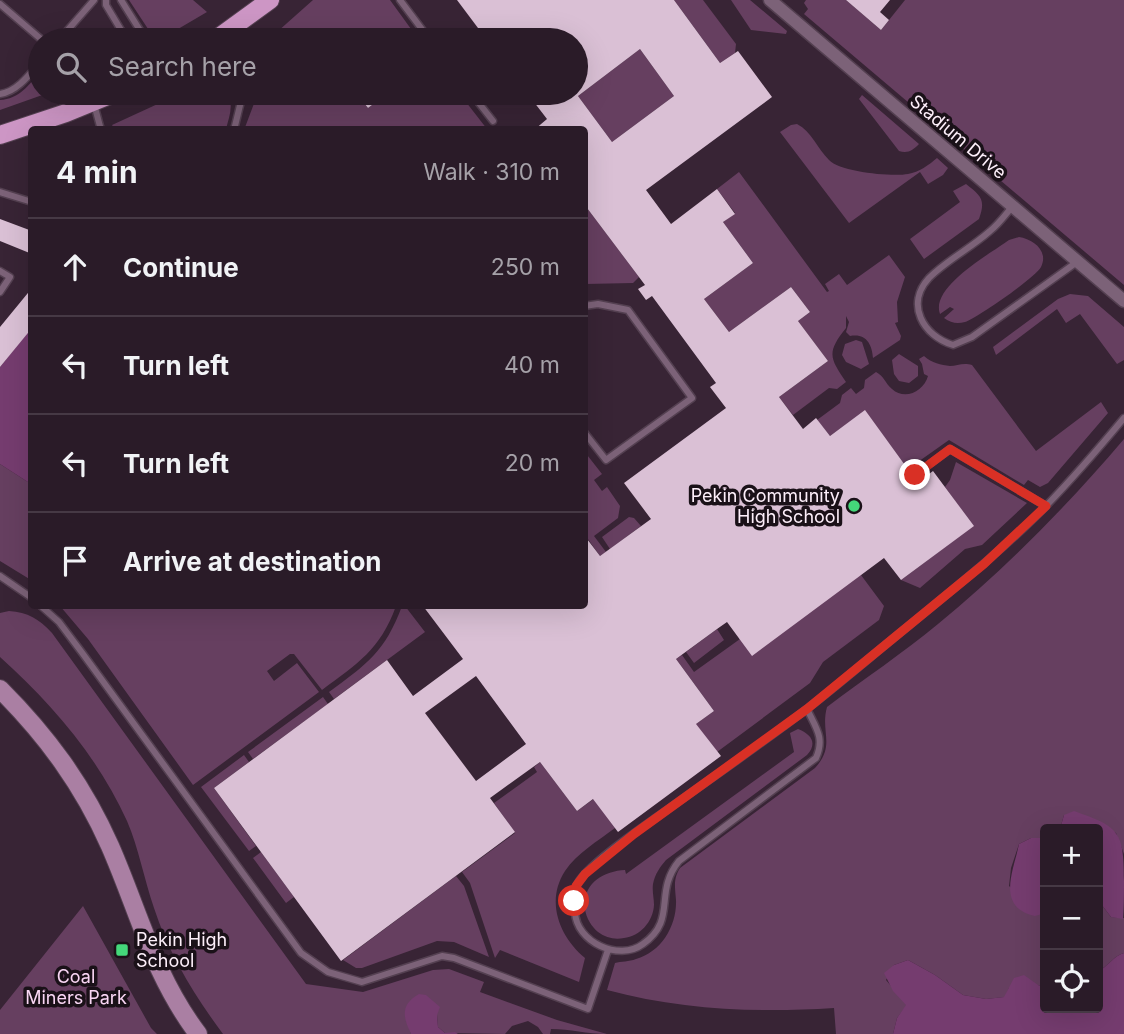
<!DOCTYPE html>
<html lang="en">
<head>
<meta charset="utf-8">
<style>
	:root { --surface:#2a1b28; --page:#362834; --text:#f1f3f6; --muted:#a5a1a8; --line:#463945 }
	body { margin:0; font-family:Inter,sans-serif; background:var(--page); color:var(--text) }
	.controls { position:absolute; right:21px; bottom:21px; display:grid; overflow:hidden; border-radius:7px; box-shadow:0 7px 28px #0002 }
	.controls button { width:63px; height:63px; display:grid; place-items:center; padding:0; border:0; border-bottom:2px solid var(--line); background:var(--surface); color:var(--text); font:35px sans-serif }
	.stop { position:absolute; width:21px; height:21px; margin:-16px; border:5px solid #d93025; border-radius:50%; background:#fff }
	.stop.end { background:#d93025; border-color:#fff; box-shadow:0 2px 7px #0008 }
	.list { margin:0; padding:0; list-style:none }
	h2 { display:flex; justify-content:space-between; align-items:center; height:91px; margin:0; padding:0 28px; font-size:30px }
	h2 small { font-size:23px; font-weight:400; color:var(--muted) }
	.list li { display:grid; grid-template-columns:46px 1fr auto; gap:21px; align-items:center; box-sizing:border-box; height:98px; padding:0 28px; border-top:2px solid var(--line) }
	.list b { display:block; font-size:26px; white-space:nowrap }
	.list em { font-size:23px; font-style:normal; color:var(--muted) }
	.icon { flex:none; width:38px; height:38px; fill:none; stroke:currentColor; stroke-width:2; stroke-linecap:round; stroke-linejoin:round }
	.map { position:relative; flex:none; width:1124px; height:1034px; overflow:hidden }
	.search { position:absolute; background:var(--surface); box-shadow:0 7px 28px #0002; left:28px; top:28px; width:560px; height:77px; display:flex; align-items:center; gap:18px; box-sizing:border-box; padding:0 24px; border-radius:38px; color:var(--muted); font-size:26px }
	.panel { position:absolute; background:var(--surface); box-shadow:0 7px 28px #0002; left:28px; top:126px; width:560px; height:483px; border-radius:7px }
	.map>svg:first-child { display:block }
</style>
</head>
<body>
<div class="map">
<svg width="1124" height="1034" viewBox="0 0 1124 1034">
	<rect width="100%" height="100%" fill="#382435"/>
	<!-- green -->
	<path fill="#663f60" d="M129,0H193L207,12L161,39L152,35Z
		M313,0H390L419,40H268Z
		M674,0H703L736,44L735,53L720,63Z
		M731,0H750L787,31L786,34L751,30Z
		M806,0H846L881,30L905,0H1124V285L804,14L808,9L804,3Z
		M640,49L674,96L612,142L578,96Z
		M40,72V93H48L0,110V100C19,99 29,85 40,72Z
		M190,93H210L214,96L226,93C235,103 229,117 226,129L115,130L112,125L162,102Z
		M258,93H356L368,108L388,93H459L487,129L244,130Z
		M862,95L919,144C913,150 908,154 899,151L859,99Z
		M797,124C812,132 817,148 829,160C840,172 892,177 908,174C919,172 929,165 937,158L948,168L943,175L928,184L920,172L849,223L780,132L791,125Z
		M739,172L827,292L829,291L825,284L839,274L847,285L889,255L905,277L897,302L898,322L895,323L901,336L900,340L873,358C872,344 866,333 850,336L846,332L849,322L846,316V328C826,353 830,358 846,382L837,389L829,388L793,415L779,397L828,361L798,321L810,312L791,287L729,332L704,299L753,263L723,222L735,213L717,189Z
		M966,184C981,196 986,199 979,219L924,259L910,239L960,202L953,191Z
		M584,204L639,277L633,283L585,284Z
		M1019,237C1033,239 1049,251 1041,267C1036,277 977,318 965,322C957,324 951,323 944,318L954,309L950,307L940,314C930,287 990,254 1009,240Z
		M1070,294L1088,296L1124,327V360L1117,364L1080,314L1066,323L1057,309L996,355L993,347L1058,299Z
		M856,340L862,342L869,364L861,369L846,362L842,355L845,344Z
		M899,354L918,366V376L909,383L899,381L894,374L892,360Z
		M924,356C932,363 941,365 950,366C957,366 963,362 972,365L1036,451L1101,402L1108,413L1048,483L1040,487L1028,480L1024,485L949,440L908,469L865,411L830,436L817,420L840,403L842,395L851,388L856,394L864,388L865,380L876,372C884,376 885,383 892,389C905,401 924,391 928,376L924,374L922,364L919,359Z
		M1124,439V854L1116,833L1064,815L1060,829H1045V838H1031L1019,844L1011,868L1009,886L1042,914L1045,898V987L1038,985L1009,988L1005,997L986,999L963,995L935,975L908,960L894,965L886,980L907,1005L897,1018L893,1034H836L834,1008C757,1013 681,1010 607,990L615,963C621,961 629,962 636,959C662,952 677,925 676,900C675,887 673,879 680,868L815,768C836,745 820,732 827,707C864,679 903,653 938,624C1006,568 1067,506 1124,439Z
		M584,451L602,474L594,480L602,491L607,487L620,506L618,518L594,536L606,552L600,556L585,535Z
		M956,462L1027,503L982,545L965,549L920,588L901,580L973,526L945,487L950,480Z
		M0,464L31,484V580L0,561Z
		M629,517L634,518L641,526L610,549L602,537Z
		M861,575L884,606L879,620L823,662L810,683L717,752L678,737L714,711L676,659L682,655L694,672L740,639Z
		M60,606H396C380,650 358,663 322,690L294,654H290L267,671L274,681L297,663L319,692L193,785L88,639Z
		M402,606H405L425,632L334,699L329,692C367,664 385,652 402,606Z
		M9,611C28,612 39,619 52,633L306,984L363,992L433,970L449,969L484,982L480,992L557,1020L607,1034C587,1034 570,1029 551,1029L550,1034H543L538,1027L528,1021L512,1026L505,1034L445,1033L438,1027L437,1015L406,1017L411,1034H223C194,995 169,954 154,908C144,879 139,849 127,821C98,757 52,704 0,657V613Z
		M717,629L724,640L694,663L686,652Z
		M323,697L328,704L253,759L248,752Z
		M798,729C811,734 818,743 807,755L666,860C660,867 655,874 653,884C652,891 654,898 654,905C653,922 640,936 624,938C615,940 606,938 598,932C592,927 586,918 585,909C582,884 603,871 625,870L626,874L794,752L790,733Z
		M244,755L249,762L214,788L256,846L249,851L201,787Z
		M540,762L577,811L613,785L615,828C598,841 577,853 565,871C545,902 560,937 585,958L579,982L500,950L495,958L470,883L462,872L515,833L494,803L537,772L534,767Z
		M261,852L294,897L286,903L253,858Z
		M456,876L464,886L489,957L454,942L437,941L362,968H356L343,960Z
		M1098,900L1111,917L1124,918V953C1113,956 1108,967 1098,971Z
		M83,906L151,1028L157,1034H0V1010Z"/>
	<!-- forest -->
	<path fill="#753c6f" d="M31,328V484L0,464V367Z
		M1074,811C1120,827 1124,832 1124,881C1124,894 1124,908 1123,919L1111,917L1098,900V829H1060L1064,815Z
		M1031,838H1045V898L1042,914L1035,916C995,907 1014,870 1019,844Z
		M1124,953V1034H893L897,1018L906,1005L893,991L884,973L894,965L908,960L935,975L963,995L986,999L1004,997L1014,978L1024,975L1038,985L1045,987V1008H1098V971C1108,967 1113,956 1124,953Z
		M419,994L426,995L440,1007L437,1015L438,1027L445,1033L455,1032L458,1034H411C403,1017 400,1005 419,994Z"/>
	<!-- building -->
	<path fill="#dac0d5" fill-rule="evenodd" d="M457,0H674L720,63L738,51L772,97L646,190L671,224L717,189L735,214L723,222L753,263L704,299L729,332L791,287L810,312L798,321L828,361L779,397L803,429L816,418L830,436L865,410L910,472L911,479L918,482L933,471L974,526L901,580L884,558L752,656L727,622L717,629L676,659L714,711L696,724L721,756L618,832L593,799L577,811L540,762L490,798L515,832L341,961L214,788L387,660L413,696L463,659L423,606H584V535L600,556L651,519L624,483L726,408L710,387L716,383L652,296L646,300L638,289L645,285L584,204V130H534L547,119L527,93H576V40H487ZM640,49L674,96L612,142L578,96ZM476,676L526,744L476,781L425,713Z
		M846,0H890L880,12L889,20L881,30Z
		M356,93H388L368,108Z
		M0,219L32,231V254L0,241Z
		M32,288V328L0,367V327Z"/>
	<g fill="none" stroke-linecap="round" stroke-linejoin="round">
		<!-- lane casing -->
		<g stroke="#544051" stroke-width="9">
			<path id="lane" d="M106,0V5L127,40
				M121,0L146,40
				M400,0L430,40
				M0,4L42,40
				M59,40L94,0
				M471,93L493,121
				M0,94C17,92 30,74 40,62
				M94,104L101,130
				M234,130L243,93
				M0,192L32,202
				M1012,207C1005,215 999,224 990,231C971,248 947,260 929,278C905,304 923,336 953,345L972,337L1077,262
				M0,271L10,277L0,292
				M584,306L598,304L628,310L692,398L606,460L584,432
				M915,475L950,449L1046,506
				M0,576L32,598
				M41,606L59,622L83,654L301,953L328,972L362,982L442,956L454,958L588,1009L608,950
				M807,709C816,728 825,738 816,758L679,861C653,893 678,919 643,944C619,962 576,942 575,912C575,904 573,893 577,885C584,867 640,829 657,817C707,781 759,746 808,708C843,681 876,652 911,624C957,586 1004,549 1046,506C1073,478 1099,448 1124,418"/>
		</g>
		<!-- street casing -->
		<g stroke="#544051" stroke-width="15">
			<path id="street" d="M770,0L1124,301"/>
		</g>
		<!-- secondary casing -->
		<g stroke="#544051" stroke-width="20">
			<path id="secondary" d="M0,689C47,736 83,785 110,846C139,912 153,974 198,1034"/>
		</g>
		<!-- primary casing -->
		<g stroke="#544051" stroke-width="20">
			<path id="primary" d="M215,40L270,0
				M0,135L66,113L115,93"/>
		</g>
		<!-- lane -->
		<use href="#lane" stroke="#7c6278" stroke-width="6"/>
		<!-- street -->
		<use href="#street" stroke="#7c6278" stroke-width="12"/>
		<!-- secondary -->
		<use href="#secondary" stroke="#aa7fa3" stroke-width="18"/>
		<!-- primary -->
		<use href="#primary" stroke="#cd96c5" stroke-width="18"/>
	</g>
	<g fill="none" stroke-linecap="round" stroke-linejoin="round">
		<!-- route -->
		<path stroke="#d93025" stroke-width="9" d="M574,901L576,886L585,874L634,834L807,709L984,564L1046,506L950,449L915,475"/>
	</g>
	<!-- markers -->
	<g fill="#44d77a" stroke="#1a1118" stroke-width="2.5">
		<circle cx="854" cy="506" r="7"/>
		<rect x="115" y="943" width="14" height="14" rx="3.5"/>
	</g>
	<g text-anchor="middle" stroke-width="7" stroke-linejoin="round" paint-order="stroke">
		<!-- street labels -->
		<g font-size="18" fill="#fdeffa" stroke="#1a1118">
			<text transform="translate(958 137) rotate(40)" y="6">Stadium Drive</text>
		</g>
		<!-- poi labels -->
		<g font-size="18" fill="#fdeffa" stroke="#1a1118" text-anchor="end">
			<text x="840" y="502">Pekin Community<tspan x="840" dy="21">High School</tspan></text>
			<text x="136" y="946" text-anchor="start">Pekin High<tspan x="136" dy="21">School</tspan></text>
		</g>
		<!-- park labels -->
		<g font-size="18" fill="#f9d6f4" stroke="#1a1118">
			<text x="76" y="983">Coal<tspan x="76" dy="21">Miners Park</tspan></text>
		</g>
	</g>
</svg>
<div class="controls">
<button>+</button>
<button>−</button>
<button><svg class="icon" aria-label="locate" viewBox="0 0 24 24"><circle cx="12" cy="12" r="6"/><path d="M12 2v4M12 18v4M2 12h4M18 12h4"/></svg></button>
</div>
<div class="stop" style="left:574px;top:901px"></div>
<div class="stop end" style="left:915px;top:475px"></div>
<div class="search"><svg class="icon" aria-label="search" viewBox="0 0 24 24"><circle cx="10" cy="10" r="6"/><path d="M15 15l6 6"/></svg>Search here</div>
<section class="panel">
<h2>4 min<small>Walk · 310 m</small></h2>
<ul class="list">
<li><svg class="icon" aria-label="ahead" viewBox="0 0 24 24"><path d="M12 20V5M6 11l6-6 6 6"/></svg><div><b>Continue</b></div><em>250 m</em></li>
<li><svg class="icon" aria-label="left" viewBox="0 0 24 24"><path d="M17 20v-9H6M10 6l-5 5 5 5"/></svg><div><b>Turn left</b></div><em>40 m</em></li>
<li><svg class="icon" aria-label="left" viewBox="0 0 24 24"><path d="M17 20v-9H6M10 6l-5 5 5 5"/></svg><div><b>Turn left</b></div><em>20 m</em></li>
<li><svg class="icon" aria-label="arrive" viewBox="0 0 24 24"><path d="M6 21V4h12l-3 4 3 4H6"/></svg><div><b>Arrive at destination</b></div></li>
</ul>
</section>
</div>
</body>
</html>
